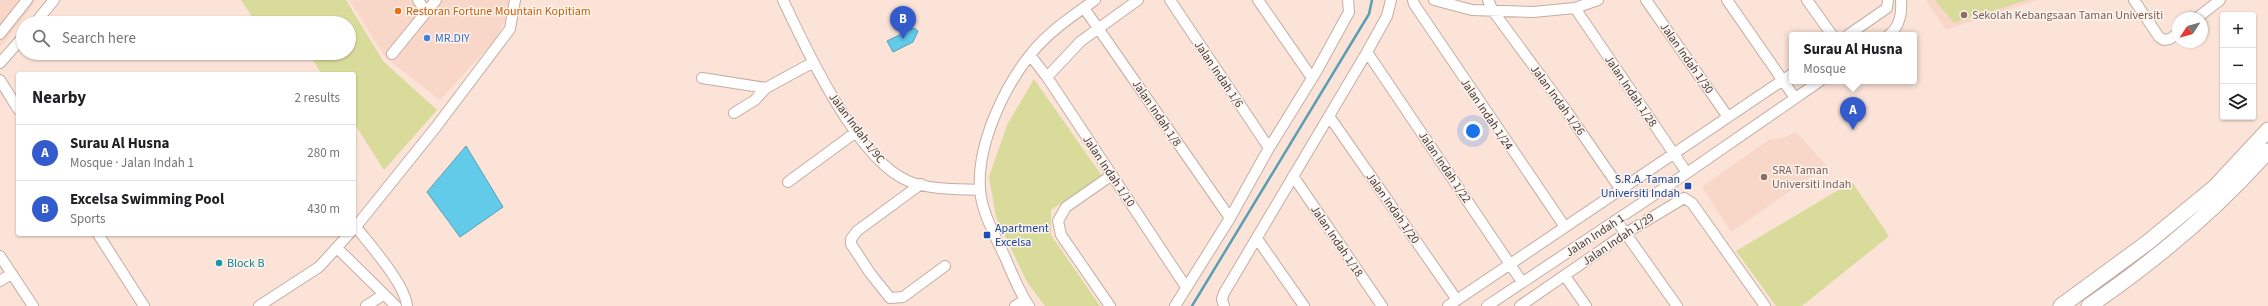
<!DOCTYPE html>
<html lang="en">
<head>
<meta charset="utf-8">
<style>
	:root { --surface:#fff; --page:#f2f2f2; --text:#202124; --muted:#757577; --line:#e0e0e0; --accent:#345bcb }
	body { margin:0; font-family:"Source Sans 3",sans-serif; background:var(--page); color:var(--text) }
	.controls { position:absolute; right:12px; top:12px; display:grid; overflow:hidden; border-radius:4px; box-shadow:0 1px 3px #0004 }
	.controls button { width:36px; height:36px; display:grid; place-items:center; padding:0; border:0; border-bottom:1px solid var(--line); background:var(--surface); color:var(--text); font:20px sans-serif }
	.compass { position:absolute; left:2172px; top:12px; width:36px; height:36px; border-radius:50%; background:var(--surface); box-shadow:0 1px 3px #0004; rotate:234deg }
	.you { position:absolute; left:1473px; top:131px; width:14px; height:14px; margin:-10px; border:3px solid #fff; border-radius:50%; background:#1a73e8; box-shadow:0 0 0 6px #1a73e833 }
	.badge { display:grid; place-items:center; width:26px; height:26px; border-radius:50%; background:var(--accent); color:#fff; font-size:13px; font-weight:700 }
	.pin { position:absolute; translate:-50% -33px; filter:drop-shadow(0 1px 2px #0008) }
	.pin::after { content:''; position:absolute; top:21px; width:14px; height:12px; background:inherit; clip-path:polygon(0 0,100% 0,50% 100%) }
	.popup { position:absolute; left:1789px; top:32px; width:128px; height:52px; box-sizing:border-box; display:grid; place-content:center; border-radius:4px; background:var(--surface); filter:drop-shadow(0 1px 3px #0005); font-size:13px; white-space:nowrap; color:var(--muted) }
	.popup b { font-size:15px; color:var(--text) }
	.popup::after { content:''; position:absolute; left:50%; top:100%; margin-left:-8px; border:8px solid transparent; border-top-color:var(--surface) }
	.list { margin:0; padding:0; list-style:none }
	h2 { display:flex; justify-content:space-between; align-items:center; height:52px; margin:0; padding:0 16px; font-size:17px }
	h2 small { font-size:13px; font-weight:400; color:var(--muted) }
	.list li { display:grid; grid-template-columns:26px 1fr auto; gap:12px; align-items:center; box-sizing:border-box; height:56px; padding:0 16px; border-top:1px solid var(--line) }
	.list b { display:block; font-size:15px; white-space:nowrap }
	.list p { margin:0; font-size:13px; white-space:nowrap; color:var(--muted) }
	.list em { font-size:13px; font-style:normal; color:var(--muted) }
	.icon { flex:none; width:22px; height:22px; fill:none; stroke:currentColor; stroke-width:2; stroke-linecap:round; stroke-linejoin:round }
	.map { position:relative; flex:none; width:2268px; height:306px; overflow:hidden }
	.search { position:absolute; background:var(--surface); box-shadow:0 1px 3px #0004; left:16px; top:16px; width:340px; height:44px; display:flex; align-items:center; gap:10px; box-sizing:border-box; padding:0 14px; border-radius:22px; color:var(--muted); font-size:15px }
	.panel { position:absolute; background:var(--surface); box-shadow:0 1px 3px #0004; left:16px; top:72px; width:340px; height:164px; border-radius:4px }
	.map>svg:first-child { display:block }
</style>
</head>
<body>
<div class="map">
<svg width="2268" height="306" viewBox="0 0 2268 306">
	<rect width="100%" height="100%" fill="#fce3d8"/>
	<!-- built -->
	<path fill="#f8d7c9" d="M0,0H37L0,48Z
		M349,0H509L506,18L497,38L440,100L385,57Z
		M1926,0H2037L1946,30Z
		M1796,132L1827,166L1731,232L1702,187L1770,139L1783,138Z"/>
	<!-- green -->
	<path fill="#d8db9a" d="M241,0H346L383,61L437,110L384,170L354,123V74H322L308,53H349V23H256Z
		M1935,0H2027L1954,23Z
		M1034,79L1102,176L1051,210V235L1100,306H1045L1027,282L996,217L989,177L1007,125Z
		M1852,182L1889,236L1802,306H1776L1736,251Z"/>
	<!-- water -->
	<path fill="#61cbe9" stroke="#589fb3" d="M914,28L918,31L913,42L893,52L887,41Z
		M466,146L503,207L460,237L427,192Z"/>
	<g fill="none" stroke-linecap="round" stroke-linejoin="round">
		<!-- stream -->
		<path stroke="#589fb3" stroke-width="2.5" d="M1192,306L1369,14L1372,0"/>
		<!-- minor casing -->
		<g stroke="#c5ada2" stroke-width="12">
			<path id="minor" d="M418,0L426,12
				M783,0C806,49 857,160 908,181C930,190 957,189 980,190
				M1170,0L1269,148
				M1258,0L1312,78
				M1413,0L1414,4L1565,227
				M1434,0L1472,10L1533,12L1575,8L1598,0
				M1488,0L1493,11L1563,106L1621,190
				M1646,0L1728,117
				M1727,0L1795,98
				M1807,0L1832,35
				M2134,0L2159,37L2164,40L2170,39L2178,33
				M1084,8L1230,218
				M1575,8L1687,173
				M2197,18L2220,0
				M35,23L54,0
				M0,34L27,0
				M1848,35L1887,8L1888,0
				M1889,35C1900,26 1902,14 1901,0
				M1367,52L1522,282
				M392,54L436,0
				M1030,55L1047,77L1186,287
				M0,63L23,37
				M1047,77L1081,41L1138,0
				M702,78L766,88
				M0,80L18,109
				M734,113L755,100L766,88L812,63
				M1329,116L1457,300
				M1293,176L1382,306
				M788,182L856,132
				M921,184L857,231L851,239V244L870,273L890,298L903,297L945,266
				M1616,220L1677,306
				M356,227C370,245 405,284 407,306
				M354,229L436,127L510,29L515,0
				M98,234L144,306
				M1258,240L1304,306
				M337,248L396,306
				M0,256L33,306
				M1565,276L1586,306
				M0,281L11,274
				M259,306L319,267L349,234
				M366,306L383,295
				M1015,306L1025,300
				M1029,306C1019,292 1012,273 1005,257C996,238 981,211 980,189C977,145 1003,89 1030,55C1047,33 1072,16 1095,0
				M1110,306L1061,235L1058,221L1066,207L1112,175
				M1175,306L1230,218L1269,148L1316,72L1349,12L1348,0
				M1224,306L1222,299L1224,293L1367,52L1387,16L1391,0
				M1448,306L1792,74
				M1487,306L1687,173L1820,81
				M1520,306L1626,233L1684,198L1692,203L1765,306"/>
		</g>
		<!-- highway casing -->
		<g stroke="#c5ada2" stroke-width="17">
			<path id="highway" d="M2061,306L2147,243L2215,187L2268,130
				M2089,306C2153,262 2217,209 2268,151"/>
		</g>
		<!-- minor -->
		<use href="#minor" stroke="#fff" stroke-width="10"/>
		<!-- highway -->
		<use href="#highway" stroke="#fff" stroke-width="15"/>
	</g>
	<!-- markers -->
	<circle fill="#e8710a" stroke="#fef4ef" stroke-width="1.5" cx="398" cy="11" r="4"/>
	<g fill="#8d6e63" stroke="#fef4ef" stroke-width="1.5">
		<circle cx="1964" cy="15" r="4"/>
		<circle cx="1764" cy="177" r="4"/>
	</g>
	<circle fill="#3f7fe0" stroke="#fef4ef" stroke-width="1.5" cx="427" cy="38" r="4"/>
	<g fill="#1a4fb4" stroke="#fef4ef" stroke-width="1.5">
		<rect x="1684" y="182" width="8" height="8" rx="2"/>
		<rect x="983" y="231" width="8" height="8" rx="2"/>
	</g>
	<circle fill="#0f9aa8" stroke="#fef4ef" stroke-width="1.5" cx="219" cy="263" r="4"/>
	<g text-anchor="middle" stroke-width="3" stroke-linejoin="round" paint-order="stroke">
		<!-- food labels -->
		<g font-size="12" fill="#c56008" stroke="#fef4ef" text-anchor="start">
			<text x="406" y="15">Restoran Fortune Mountain Kopitiam</text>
		</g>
		<!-- education labels -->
		<g font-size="12" fill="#785e54" stroke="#fef4ef" text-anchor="start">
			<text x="1972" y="19">Sekolah Kebangsaan Taman Universiti</text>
			<text x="1772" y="174">SRA Taman<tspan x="1772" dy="14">Universiti Indah</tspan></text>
		</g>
		<!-- shop labels -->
		<g font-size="12" fill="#366cbe" stroke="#fef4ef" text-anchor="start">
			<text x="435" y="42">MR.DIY</text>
		</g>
		<!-- street labels -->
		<g font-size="12" fill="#433935" stroke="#fef4ef">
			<text transform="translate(1687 58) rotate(55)" y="4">Jalan Indah 1/30</text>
			<text transform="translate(1219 74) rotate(56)" y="4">Jalan Indah 1/6</text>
			<text transform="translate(1631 91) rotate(56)" y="4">Jalan Indah 1/28</text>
			<text transform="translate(1558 100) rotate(54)" y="4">Jalan Indah 1/26</text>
			<text transform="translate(1157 113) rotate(56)" y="4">Jalan Indah 1/8</text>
			<text transform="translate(1487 114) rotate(56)" y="4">Jalan Indah 1/24</text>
			<text transform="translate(857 128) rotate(53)" y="4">Jalan Indah 1/9C</text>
			<text transform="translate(1445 167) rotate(56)" y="4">Jalan Indah 1/22</text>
			<text transform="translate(1109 171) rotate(56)" y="4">Jalan Indah 1/10</text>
			<text transform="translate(1393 208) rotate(55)" y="4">Jalan Indah 1/20</text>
			<text transform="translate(1595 235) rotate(-33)" y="4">Jalan Indah 1</text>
			<text transform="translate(1618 239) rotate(-34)" y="4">Jalan Indah 1/29</text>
			<text transform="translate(1337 241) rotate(56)" y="4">Jalan Indah 1/18</text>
		</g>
		<!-- transit labels -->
		<g font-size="12" fill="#164399" stroke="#fef4ef" text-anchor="end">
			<text x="1680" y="183">S.R.A. Taman<tspan x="1680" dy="14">Universiti Indah</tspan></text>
			<text x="995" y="232" text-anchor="start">Apartment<tspan x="995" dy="14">Excelsa</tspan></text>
		</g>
		<!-- culture labels -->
		<g font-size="12" fill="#0d838f" stroke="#fef4ef" text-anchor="start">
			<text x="227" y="267">Block B</text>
		</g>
	</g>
</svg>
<div class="controls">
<button>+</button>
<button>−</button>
<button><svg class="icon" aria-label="layers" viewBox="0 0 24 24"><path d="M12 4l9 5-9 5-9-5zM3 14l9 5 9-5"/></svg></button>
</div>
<svg class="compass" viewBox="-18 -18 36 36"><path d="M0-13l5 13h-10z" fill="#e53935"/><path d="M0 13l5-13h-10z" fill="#757577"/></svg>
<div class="you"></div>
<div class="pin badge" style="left:1853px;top:130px">A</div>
<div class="popup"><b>Surau Al Husna</b>Mosque</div>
<div class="pin badge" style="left:903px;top:39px">B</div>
<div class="search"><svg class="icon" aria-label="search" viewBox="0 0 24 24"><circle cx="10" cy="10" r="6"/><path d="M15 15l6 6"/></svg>Search here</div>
<section class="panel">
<h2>Nearby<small>2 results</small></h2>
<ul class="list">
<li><span class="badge">A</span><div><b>Surau Al Husna</b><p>Mosque · Jalan Indah 1</p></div><em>280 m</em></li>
<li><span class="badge">B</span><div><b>Excelsa Swimming Pool</b><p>Sports</p></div><em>430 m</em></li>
</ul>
</section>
</div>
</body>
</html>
